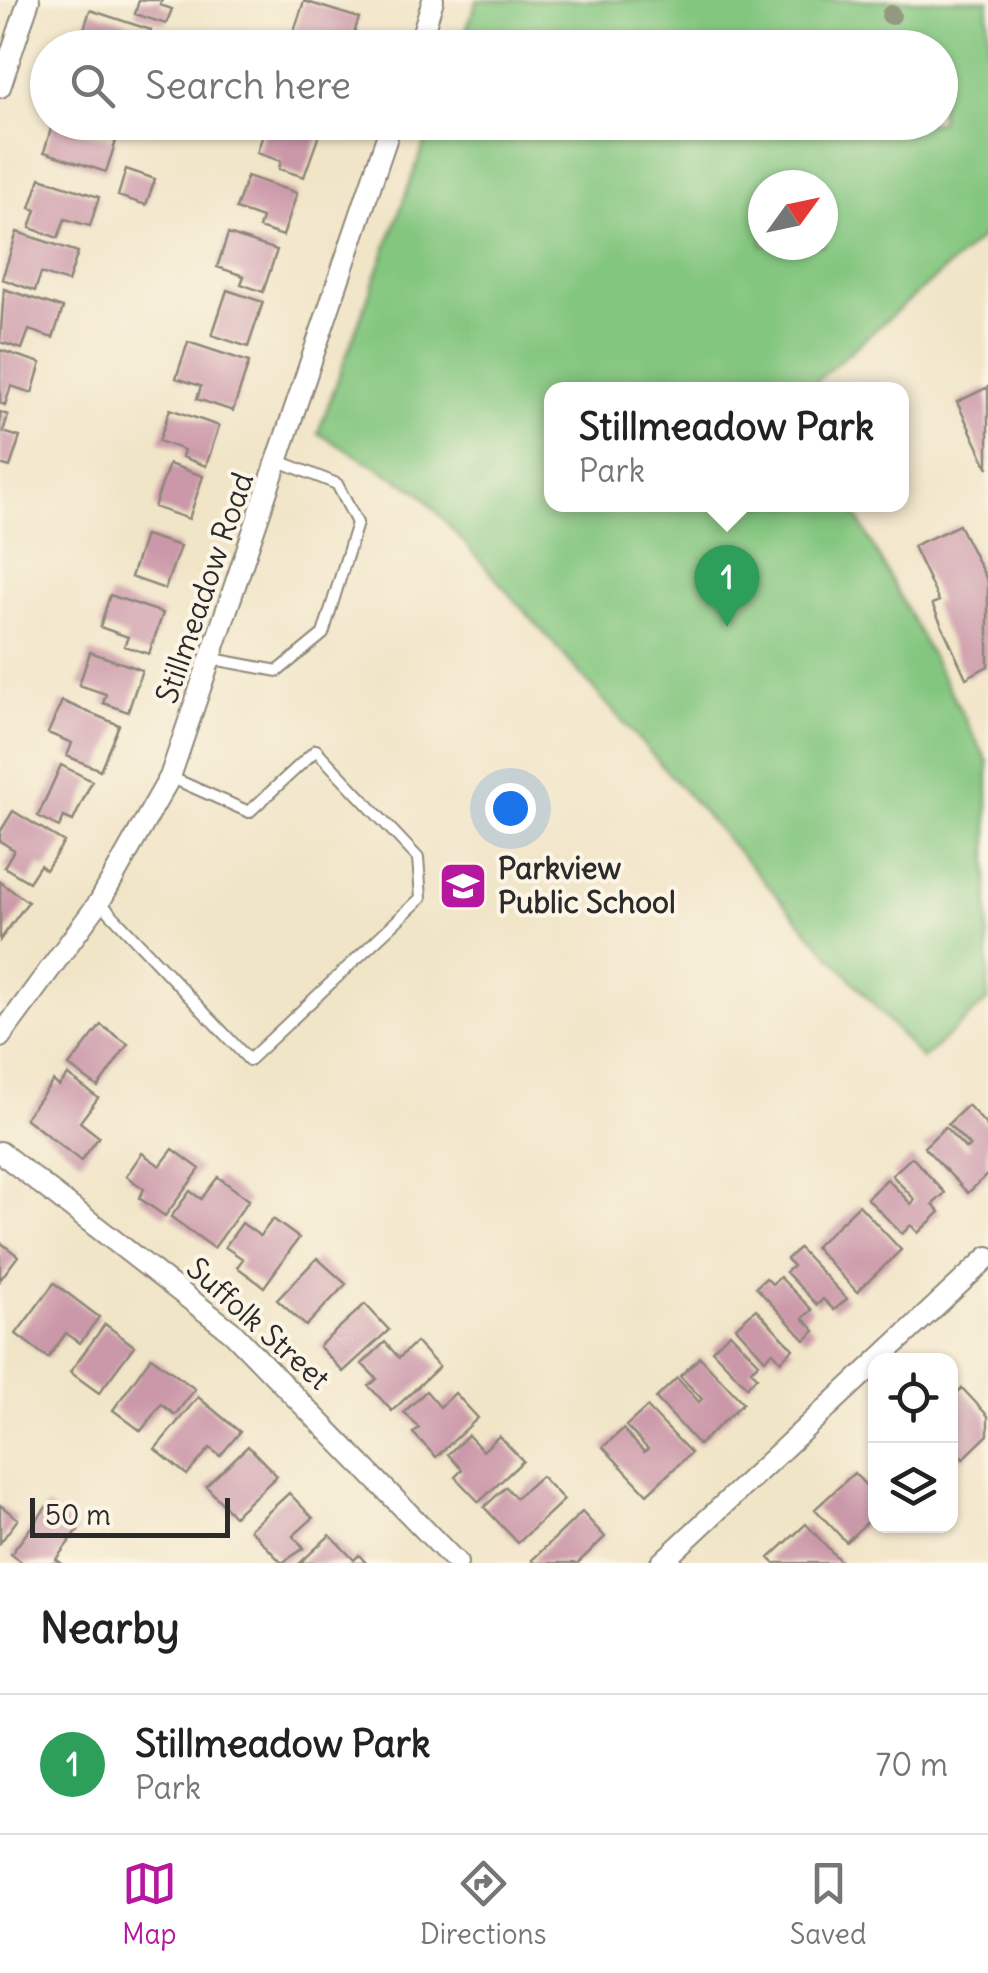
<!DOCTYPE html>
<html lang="en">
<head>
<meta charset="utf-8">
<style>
	:root { --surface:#fff; --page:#f2f2f2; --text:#222; --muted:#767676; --line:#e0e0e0; --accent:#b5179e }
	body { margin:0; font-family:Delius,sans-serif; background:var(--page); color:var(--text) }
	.controls { position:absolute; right:30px; bottom:30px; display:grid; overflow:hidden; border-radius:20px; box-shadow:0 2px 8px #0004 }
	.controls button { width:90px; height:90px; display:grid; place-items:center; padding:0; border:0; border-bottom:2px solid var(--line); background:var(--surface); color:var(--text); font:50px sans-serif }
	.compass { position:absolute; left:748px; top:170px; width:90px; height:90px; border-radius:50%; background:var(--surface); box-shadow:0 2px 8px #0004; rotate:57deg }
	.scale { position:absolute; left:30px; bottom:25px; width:200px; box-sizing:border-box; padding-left:10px; border:5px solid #2b2b2b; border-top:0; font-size:28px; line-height:35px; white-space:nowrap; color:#2b2b2b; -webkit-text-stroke:8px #fcf5e5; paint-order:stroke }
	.you { position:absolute; left:510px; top:808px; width:35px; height:35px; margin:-25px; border:8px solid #fff; border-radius:50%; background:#1a73e8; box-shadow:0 0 0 15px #1a73e833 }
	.badge { display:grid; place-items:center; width:65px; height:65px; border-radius:50%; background:var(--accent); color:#fff; font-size:32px; font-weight:700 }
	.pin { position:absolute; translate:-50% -82px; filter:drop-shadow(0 2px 5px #0008) }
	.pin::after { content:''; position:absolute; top:52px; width:35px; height:30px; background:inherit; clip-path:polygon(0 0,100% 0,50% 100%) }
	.popup { position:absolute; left:544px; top:382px; width:365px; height:130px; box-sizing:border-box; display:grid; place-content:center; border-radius:20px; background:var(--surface); filter:drop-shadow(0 2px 8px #0005); font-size:32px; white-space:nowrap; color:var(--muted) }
	.popup b { font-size:38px; color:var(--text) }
	.popup::after { content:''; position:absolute; left:50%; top:100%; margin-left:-20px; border:20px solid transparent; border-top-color:var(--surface) }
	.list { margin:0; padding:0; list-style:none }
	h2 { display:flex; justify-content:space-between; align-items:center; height:130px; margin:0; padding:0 40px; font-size:42px }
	h2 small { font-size:32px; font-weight:400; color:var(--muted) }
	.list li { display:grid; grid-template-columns:65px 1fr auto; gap:30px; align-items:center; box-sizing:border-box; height:140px; padding:0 40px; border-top:2px solid var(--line) }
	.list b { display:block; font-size:38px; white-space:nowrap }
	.list p { margin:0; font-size:32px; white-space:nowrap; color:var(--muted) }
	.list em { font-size:32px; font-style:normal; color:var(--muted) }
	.icon { flex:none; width:55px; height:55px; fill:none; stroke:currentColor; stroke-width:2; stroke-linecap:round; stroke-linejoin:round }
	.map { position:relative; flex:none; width:988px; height:1563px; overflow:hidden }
	.search { position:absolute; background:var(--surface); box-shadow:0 2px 8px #0004; left:30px; right:30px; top:30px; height:110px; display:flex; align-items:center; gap:25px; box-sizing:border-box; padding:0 35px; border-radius:55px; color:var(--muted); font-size:38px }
	.sheet { height:270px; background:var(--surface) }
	nav { display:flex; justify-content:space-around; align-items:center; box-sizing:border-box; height:140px; border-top:2px solid var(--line); background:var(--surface); font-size:28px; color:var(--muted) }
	nav a { display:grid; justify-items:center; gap:5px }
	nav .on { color:var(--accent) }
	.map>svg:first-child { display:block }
</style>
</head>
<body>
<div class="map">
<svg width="988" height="1563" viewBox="0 0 988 1563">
	<rect width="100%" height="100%" fill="#fcf5e5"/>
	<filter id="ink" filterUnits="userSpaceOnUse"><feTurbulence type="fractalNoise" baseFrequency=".01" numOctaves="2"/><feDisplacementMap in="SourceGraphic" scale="20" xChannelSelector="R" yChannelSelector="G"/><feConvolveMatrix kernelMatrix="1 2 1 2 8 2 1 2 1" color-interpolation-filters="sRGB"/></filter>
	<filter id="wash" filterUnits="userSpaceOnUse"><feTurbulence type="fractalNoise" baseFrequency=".0048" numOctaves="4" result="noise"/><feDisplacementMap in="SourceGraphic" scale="40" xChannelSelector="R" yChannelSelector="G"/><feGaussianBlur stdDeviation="2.25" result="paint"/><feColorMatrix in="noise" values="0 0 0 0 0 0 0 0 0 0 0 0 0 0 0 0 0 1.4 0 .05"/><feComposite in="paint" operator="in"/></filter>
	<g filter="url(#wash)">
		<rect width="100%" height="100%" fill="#f1e5c8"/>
		<!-- green -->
		<path fill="#83c67f" stroke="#577855" stroke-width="2.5" fill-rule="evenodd" d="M477,0H988V232L807,389L552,390V504L851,505L988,762V1000L922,1059L419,492L318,433L432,123L940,122V48L460,47ZM763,185H823V245H763Z"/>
		<g id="blocks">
			<!-- building -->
			<path fill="#cb98a9" d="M139,0H162L160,5L172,9L166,24L135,14Z
				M304,1L359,18L349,48H319L292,37Z
				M90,10L151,30L145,48H78Z
				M53,122L116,141L106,172L44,152Z
				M267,122L319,135L304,177L279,169L281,161L257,153Z
				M126,169L155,179L146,205L118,196Z
				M247,176L297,193L283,236L259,228L262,218L236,209Z
				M40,178L99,197L90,226L65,219L58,238L30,228L36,210L30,208Z
				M17,232L78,252L68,282L41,273L35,291L2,279Z
				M228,234L277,250L263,292L241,284L244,276L217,267Z
				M4,289L63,308L53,338L29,330L22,349L0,342Z
				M227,290L263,302L248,347L212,335Z
				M188,342L249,362L233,411L197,399L201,386L176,378Z
				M0,350L41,363L32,393L11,386L5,405L0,403Z
				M988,387V468L957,402Z
				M170,409L219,426L206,466L182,457L184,450L159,441Z
				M0,412L8,415L3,432L20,437L10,467L0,464Z
				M169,464L203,476L189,519L154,507Z
				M959,525L988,582V666L966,678L932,604L939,601L913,546Z
				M145,535L180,546L165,589L131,577Z
				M110,595L163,613L149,654L124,646L128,637L100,627Z
				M90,652L142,670L128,712L103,703L106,694L79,685Z
				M62,701L119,725L100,770L67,756L72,743L48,733Z
				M61,765L92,781L73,821L64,817L59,827L38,816Z
				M13,811L64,842L46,870L40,865L29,882L4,867L14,850L0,841V832Z
				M0,882L28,902L0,940Z
				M101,1025L128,1044L98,1087L69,1066Z
				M68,1075L98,1098L80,1122L99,1137L81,1161L25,1118L53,1081L59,1086Z
				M968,1105L988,1127V1174L968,1193L924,1147L945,1127L966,1149L970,1146L948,1124Z
				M173,1149L200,1169L165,1216L139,1198L144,1189L126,1176L142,1153L160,1166Z
				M912,1157L945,1193L933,1204L940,1212L918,1233L911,1225L902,1234L867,1198L887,1179L911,1204L915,1200L892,1175Z
				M218,1177L249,1200L214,1248L171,1217L190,1191L201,1199Z
				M859,1205L901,1250L857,1292L815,1247Z
				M273,1219L299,1238L264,1287L237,1267L243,1259L225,1247L242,1223L260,1236Z
				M0,1242L18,1256L0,1280Z
				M799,1248L847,1299L834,1310L823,1299L817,1305L786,1272L793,1266L787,1259Z
				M317,1258L346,1284L306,1326L277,1300Z
				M780,1277L812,1310L803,1318L815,1331L805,1340L756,1287L766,1278L772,1284Z
				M54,1283L99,1317L80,1343L66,1333L48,1358L16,1334Z
				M365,1304L389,1330L343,1372L319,1346Z
				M756,1309L793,1349L781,1361L773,1352L765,1359L736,1327Z
				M105,1324L134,1346L99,1393L70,1372Z
				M730,1333L759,1363L751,1370L757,1377L747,1387L712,1350Z
				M385,1342L399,1358L416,1342L439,1367L392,1411L369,1386L377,1379L362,1364Z
				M151,1357L195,1389L175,1415L161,1404L141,1431L113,1410Z
				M700,1357L743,1403L699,1445L656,1398L677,1378L699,1402L702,1399L680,1376Z
				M962,1388L988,1416V1435L963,1459L950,1446V1400Z
				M426,1391L440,1407L455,1393L478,1418L436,1457L413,1433L419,1428L404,1412Z
				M198,1397L240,1432L220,1456L210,1448L187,1475L155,1449Z
				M647,1407L691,1453L647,1494L603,1447L623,1429L644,1452L648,1449L626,1426Z
				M468,1435L483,1451L499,1436L523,1461L479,1502L455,1477L462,1470L448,1454Z
				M248,1446L277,1476L234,1516L206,1486Z
				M854,1473L876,1496V1514L846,1542L815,1509Z
				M541,1476L564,1500L518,1543L484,1507L506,1487L516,1498Z
				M289,1493L313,1518L293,1536L304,1548L282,1563L250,1529Z
				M0,1505L18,1519L0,1543Z
				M47,1506L78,1530L56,1559L61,1563H23L11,1554Z
				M582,1512L605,1537L578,1563H535L532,1560Z
				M806,1524L842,1563H774L769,1558Z
				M330,1535L354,1560L359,1555L366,1563H300Z"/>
		</g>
	</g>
	<g filter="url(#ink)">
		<use href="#blocks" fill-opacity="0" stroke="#8e887a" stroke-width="2.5"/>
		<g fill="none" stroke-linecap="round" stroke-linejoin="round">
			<!-- service casing -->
			<g stroke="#8e887a" stroke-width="14">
				<path id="service" d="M213,659L278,671L323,634L357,523L337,484L279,461
					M100,902L249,1060L421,898L418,858L316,750L249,812L170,777"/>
			</g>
			<!-- minor casing -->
			<g stroke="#8e887a" stroke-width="24">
				<path id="minor" d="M418,48L433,0
					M0,87L29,0
					M0,1037L100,901L170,777L392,122
					M0,1152L232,1332L457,1563
					M878,1360L988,1257
					M661,1563L876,1362"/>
			</g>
			<!-- service -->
			<use href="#service" stroke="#fff" stroke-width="10"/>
			<!-- minor -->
			<use href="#minor" stroke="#fff" stroke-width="20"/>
		</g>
		<!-- trees -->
		<circle fill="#92997f" cx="891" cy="15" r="10"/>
	</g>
	<!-- icons -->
	<defs>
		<g id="school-square" transform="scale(2.5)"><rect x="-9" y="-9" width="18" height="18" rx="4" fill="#b5179e" stroke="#fcf5e5"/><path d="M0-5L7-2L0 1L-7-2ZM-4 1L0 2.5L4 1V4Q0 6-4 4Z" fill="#fff"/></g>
	</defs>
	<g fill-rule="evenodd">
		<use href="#school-square" x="463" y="886"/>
	</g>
	<g text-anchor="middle" stroke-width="8" stroke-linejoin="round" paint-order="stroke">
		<!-- street labels -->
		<g font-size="30" fill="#2b2b2b" stroke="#fcf5e5">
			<text transform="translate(205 588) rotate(-71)" y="10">Stillmeadow Road</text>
			<text transform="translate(258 1324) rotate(42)" y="10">Suffolk Street</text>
		</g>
		<!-- poi labels -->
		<g font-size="30" font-weight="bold" fill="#2b2b2b" stroke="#fcf5e5" text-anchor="start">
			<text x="498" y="879">Parkview<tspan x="498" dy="34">Public School</tspan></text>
		</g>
	</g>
</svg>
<div class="controls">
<button><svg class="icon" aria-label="locate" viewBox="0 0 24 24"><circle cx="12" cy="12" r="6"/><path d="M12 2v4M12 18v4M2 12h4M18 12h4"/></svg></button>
<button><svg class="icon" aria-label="layers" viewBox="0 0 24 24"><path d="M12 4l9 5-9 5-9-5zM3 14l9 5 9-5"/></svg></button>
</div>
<svg class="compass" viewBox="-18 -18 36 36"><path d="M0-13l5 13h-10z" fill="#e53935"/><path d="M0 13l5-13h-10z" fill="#767676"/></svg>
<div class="scale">50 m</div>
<div class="you"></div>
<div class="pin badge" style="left:727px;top:627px;background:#2e9e5b">1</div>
<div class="popup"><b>Stillmeadow Park</b>Park</div>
<div class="search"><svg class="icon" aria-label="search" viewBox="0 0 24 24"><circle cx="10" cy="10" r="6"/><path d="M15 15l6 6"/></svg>Search here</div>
</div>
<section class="sheet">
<h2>Nearby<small></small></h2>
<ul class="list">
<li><span class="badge" style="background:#2e9e5b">1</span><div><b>Stillmeadow Park</b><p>Park</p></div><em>70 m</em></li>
</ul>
</section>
<nav>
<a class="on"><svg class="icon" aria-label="map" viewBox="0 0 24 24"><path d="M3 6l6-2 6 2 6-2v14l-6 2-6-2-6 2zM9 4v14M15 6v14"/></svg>Map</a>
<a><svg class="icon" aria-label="directions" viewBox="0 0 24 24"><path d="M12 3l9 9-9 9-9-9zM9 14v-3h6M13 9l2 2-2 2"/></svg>Directions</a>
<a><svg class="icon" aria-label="saved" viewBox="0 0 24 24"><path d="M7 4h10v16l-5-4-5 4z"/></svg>Saved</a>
</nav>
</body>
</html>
